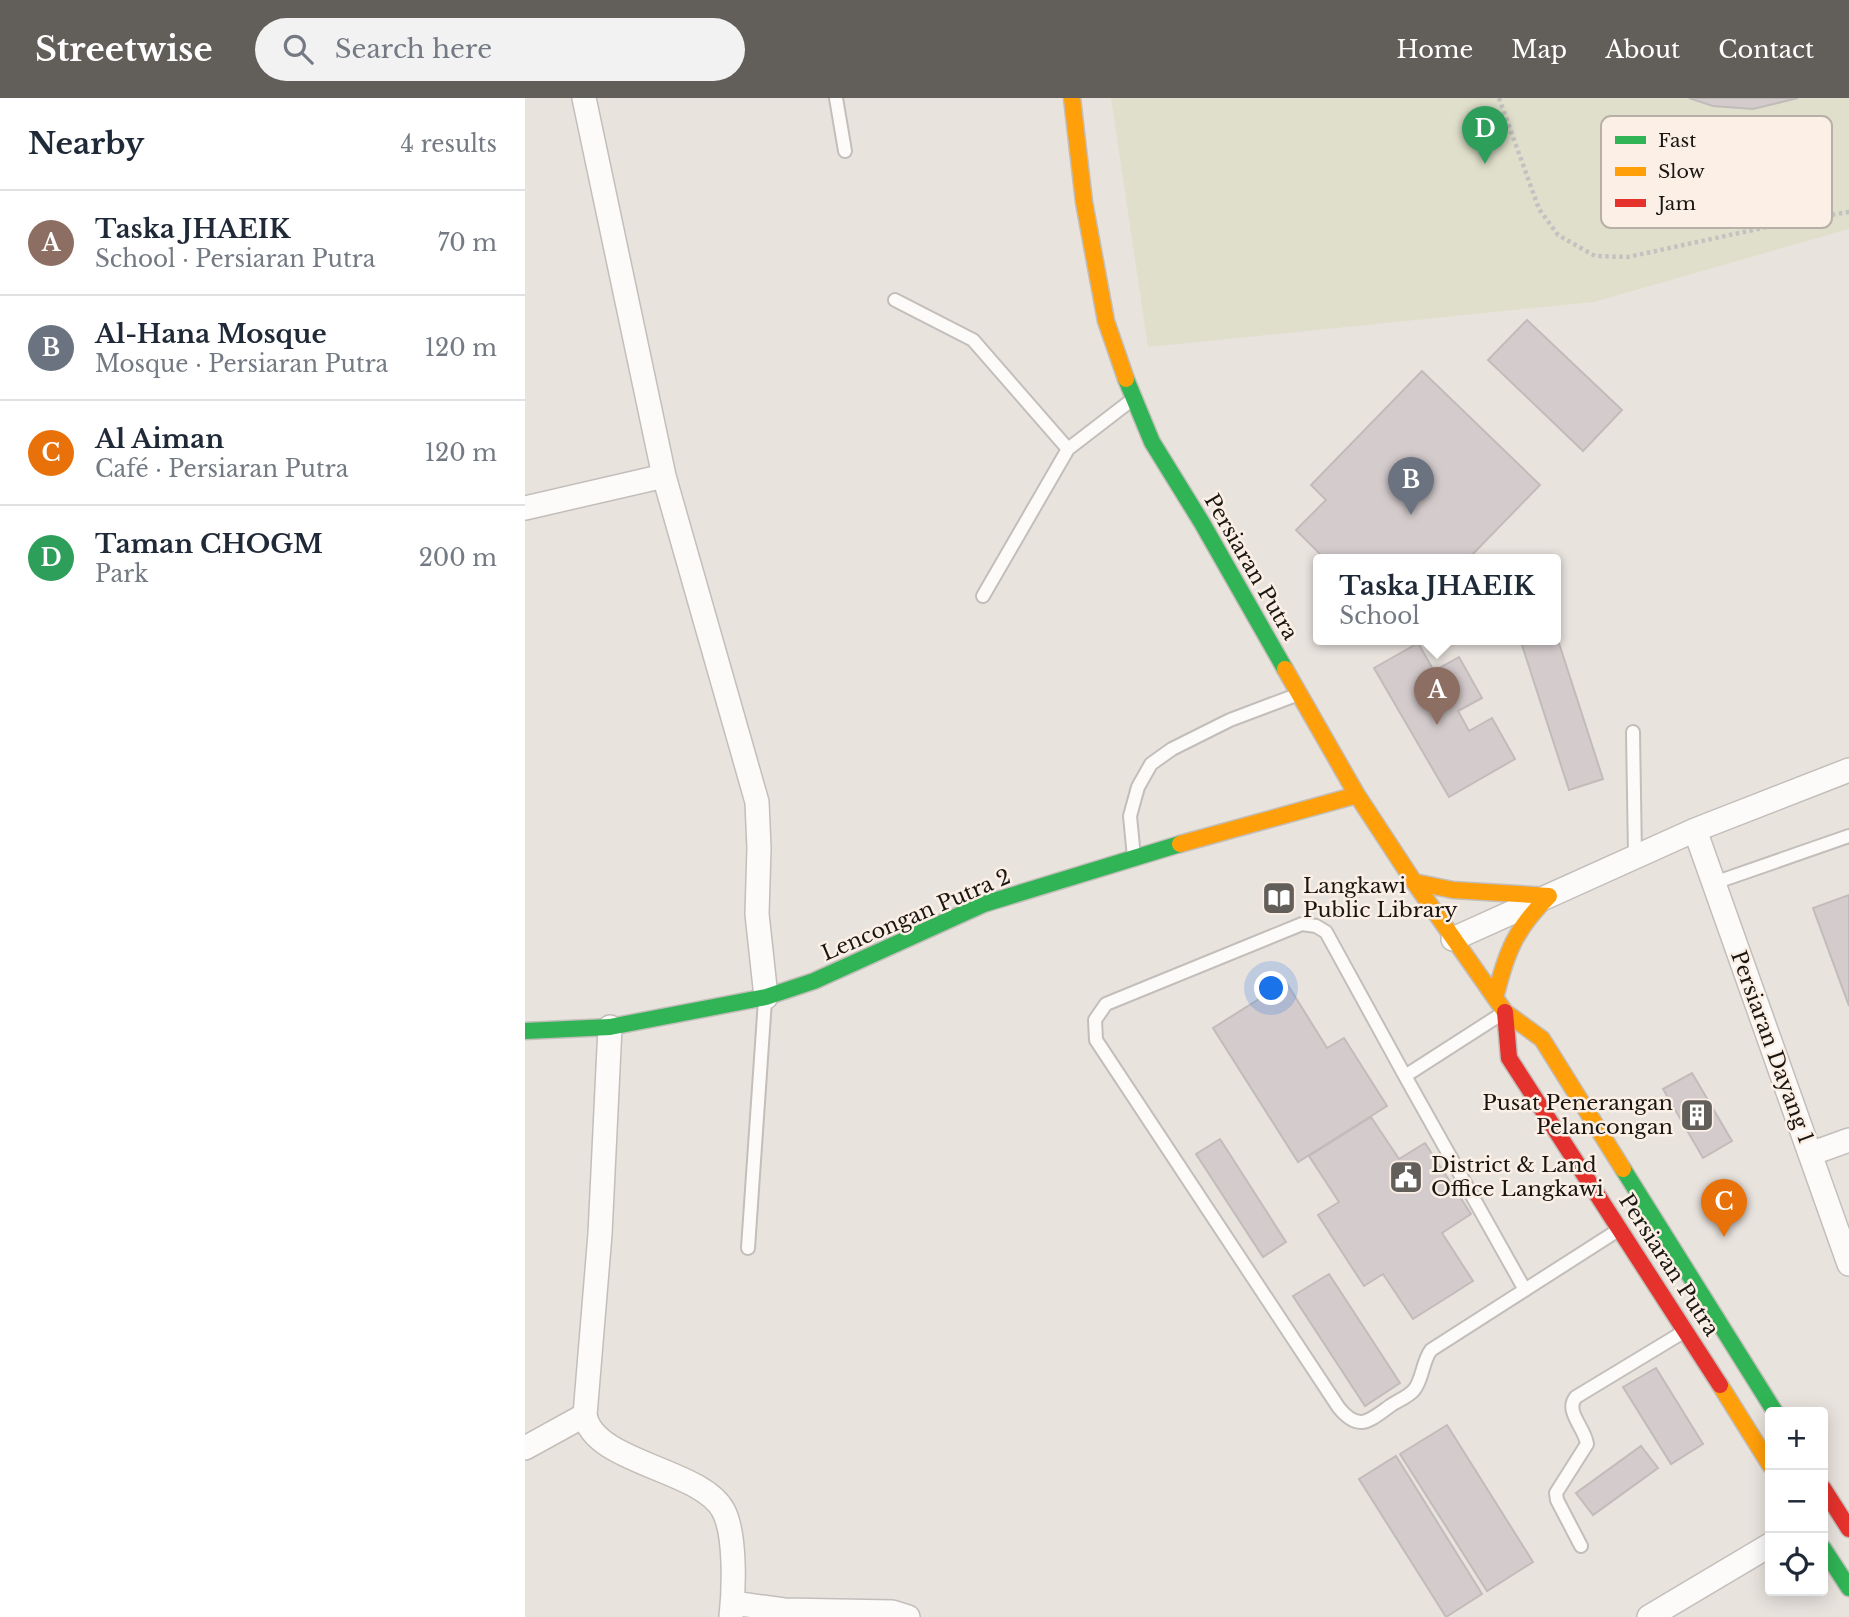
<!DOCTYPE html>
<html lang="en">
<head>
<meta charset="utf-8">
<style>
	:root { --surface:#fff; --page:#f2f2f3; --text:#1f2937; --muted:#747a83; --line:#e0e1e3; --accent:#625e5a }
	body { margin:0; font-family:"Libre Baskerville",serif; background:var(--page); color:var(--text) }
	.controls { position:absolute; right:21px; bottom:21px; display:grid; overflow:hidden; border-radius:7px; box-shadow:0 4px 18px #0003 }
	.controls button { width:63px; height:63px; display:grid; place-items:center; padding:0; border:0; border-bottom:2px solid var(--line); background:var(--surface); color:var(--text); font:35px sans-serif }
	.you { position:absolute; left:747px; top:891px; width:24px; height:24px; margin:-18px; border:5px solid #fff; border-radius:50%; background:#1a73e8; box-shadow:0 0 0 10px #1a73e833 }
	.badge { display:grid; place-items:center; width:46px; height:46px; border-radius:50%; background:var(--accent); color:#fff; font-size:23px; font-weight:700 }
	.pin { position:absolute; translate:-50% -58px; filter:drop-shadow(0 2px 4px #0008) }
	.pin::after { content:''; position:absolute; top:37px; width:24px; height:21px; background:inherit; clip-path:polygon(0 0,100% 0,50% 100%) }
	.popup { position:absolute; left:788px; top:456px; width:248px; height:91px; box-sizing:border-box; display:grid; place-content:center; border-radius:7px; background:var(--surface); filter:drop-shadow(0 2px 5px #0005); font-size:23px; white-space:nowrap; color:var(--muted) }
	.popup b { font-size:26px; color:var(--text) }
	.popup::after { content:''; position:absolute; left:50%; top:100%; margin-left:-14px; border:14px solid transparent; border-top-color:var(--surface) }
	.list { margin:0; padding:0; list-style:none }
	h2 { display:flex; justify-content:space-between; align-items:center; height:91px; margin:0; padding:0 28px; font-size:30px }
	h2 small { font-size:23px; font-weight:400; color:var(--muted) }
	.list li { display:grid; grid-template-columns:46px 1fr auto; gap:21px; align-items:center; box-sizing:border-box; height:105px; padding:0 28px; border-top:2px solid var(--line) }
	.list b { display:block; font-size:26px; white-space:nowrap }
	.list p { margin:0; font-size:23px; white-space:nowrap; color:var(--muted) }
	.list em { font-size:23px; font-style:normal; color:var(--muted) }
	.icon { flex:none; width:38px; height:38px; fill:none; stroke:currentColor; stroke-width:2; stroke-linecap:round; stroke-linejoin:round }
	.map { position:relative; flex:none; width:1324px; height:1519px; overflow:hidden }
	header { display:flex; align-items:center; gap:42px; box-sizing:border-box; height:98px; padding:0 35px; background:var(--accent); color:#fff }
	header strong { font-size:33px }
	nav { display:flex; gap:38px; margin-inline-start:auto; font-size:24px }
	.search { width:490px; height:63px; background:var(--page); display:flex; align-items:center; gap:18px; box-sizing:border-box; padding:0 24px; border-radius:38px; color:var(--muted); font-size:26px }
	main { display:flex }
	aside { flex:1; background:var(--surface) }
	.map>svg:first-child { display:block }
</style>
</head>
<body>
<header>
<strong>Streetwise</strong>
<div class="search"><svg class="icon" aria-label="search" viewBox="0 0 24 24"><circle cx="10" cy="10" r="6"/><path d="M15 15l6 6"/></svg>Search here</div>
<nav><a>Home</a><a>Map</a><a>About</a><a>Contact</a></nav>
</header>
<main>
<aside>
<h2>Nearby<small>4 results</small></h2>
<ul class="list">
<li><span class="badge" style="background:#8d6e63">A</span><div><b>Taska JHAEIK</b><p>School · Persiaran Putra</p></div><em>70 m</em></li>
<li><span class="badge" style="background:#6b7280">B</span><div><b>Al-Hana Mosque</b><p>Mosque · Persiaran Putra</p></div><em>120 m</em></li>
<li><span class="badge" style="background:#e8710a">C</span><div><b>Al Aiman</b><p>Café · Persiaran Putra</p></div><em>120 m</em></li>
<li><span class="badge" style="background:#2e9e5b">D</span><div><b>Taman CHOGM</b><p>Park</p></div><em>200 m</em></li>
</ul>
</aside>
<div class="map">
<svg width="1324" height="1519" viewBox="0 0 1324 1519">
	<rect width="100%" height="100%" fill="#e9e3de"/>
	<!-- green -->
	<path fill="#dfdfcb" d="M586,0H1324V131L1069,204L623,249Z"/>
	<!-- building -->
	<path fill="#d4cbcc" stroke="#c1bcbb" stroke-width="2" d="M1164,0H1273L1228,11L1188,8Z
		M1002,222L1097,312L1058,353L963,262Z
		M897,273L1015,387L943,461H800L771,432L801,402L786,387Z
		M1031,536L1078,681L1044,692L995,541H1031Z
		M893,545L909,573L934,559L957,600L933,613L944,633L967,620L990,661L924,699L849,570Z
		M1324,797V908L1288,810Z
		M761,884L802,950L819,940L862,1008L773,1064L688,930Z
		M1167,975L1207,1043L1178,1060L1138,991Z
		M846,1019L874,1061L900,1045L946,1116L917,1135L948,1183L888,1221L858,1176L839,1188L793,1117L814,1104L784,1058Z
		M695,1041L761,1144L738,1159L671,1056Z
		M804,1176L875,1285L840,1308L768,1198Z
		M1131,1270L1178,1346L1146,1366L1098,1289Z
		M922,1327L1008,1464L962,1493L875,1356Z
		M1116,1348L1133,1370L1068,1417L1051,1395Z
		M871,1358L957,1496L921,1519L834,1381Z"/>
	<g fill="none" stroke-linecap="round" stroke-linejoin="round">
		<!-- lane casing -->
		<g stroke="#c3beba" stroke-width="16">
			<path id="lane" d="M311,0L320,53
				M370,202L448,242L543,351
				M458,498L543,351L608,301
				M1108,634L1110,758
				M609,759L605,718L613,689L626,666L647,651L705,622L774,596
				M1189,785L1324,738
				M978,915L880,978L801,834L791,828L777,826L581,906L570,922L571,942L814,1310C834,1334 844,1323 865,1308C872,1303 883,1299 889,1292C898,1281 897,1264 906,1252L1095,1131
				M880,978L1000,1192
				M223,1150L240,902
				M1056,1448L1032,1402L1031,1395L1062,1346C1060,1330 1039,1313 1051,1299L1160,1233"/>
		</g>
		<!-- street casing -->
		<g stroke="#c3beba" stroke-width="26">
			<path id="street" d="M59,0L139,378L232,704L234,750L232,816L241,899
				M0,410L139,378
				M1170,732L1324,1166
				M928,841L1170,732L1324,672
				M85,929L75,1136L60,1317C68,1365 176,1371 198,1412C211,1435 209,1492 206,1519
				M1285,1056L1324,1042
				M0,1350L60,1317
				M208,1505L259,1512L367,1514L383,1519
				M1124,1519L1245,1447"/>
		</g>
		<!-- fast casing -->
		<g stroke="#c3beba" stroke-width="19">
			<path id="fast" d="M601,281L627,344L677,425L760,571
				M0,933L85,929L241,899L289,883L459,806L655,746
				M1098,1071L1250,1314
				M1298,1450L1324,1490"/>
		</g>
		<!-- slow casing -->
		<g stroke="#c3beba" stroke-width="19">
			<path id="slow" d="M547,0L559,104L581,223L601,281
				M760,571L832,697L889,784L980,914L1017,941L1098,1071
				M655,746L832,697
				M889,784L928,792L1024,798
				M970,900C981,855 990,831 1024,798
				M1195,1287L1245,1367"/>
		</g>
		<!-- jam casing -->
		<g stroke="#c3beba" stroke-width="19">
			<path id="jam" d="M980,914L984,960L1195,1287
				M1298,1390L1324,1431"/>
		</g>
		<!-- path -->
		<path stroke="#c4c2c1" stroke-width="4.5" stroke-dasharray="3.5 3.5" stroke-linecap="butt" d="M974,0L1014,111L1033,137L1070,158L1103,159L1274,122L1324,114"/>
		<!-- lane -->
		<use href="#lane" stroke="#fcfbfa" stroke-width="12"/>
		<!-- street -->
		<use href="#street" stroke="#fcfbfa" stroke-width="23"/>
		<!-- fast -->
		<use href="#fast" stroke="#30b455" stroke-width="16"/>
		<!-- slow -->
		<use href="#slow" stroke="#ff9f0a" stroke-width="16"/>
		<!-- jam -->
		<use href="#jam" stroke="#e5322d" stroke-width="16"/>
	</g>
	<!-- icons -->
	<defs>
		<g id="library-square" transform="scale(1.75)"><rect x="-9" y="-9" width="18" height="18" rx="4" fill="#625e5a" stroke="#fcf0e6"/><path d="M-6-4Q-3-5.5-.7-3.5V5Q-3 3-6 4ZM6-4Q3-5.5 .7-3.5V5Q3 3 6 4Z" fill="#fff"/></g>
		<g id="building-square" transform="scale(1.75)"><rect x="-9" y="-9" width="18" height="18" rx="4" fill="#625e5a" stroke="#fcf0e6"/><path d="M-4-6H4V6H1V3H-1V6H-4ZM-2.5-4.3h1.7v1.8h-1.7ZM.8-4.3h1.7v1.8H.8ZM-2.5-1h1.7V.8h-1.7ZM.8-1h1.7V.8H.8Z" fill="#fff"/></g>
		<g id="civic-square" transform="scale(1.75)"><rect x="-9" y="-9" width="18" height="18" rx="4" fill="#625e5a" stroke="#fcf0e6"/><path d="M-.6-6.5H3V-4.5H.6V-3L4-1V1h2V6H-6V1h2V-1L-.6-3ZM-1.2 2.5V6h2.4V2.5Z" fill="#fff"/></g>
	</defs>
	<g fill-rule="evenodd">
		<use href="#library-square" x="754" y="800"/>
		<use href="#building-square" x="1172" y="1017"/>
		<use href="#civic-square" x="881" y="1079"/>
	</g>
	<g text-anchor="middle" stroke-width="5" stroke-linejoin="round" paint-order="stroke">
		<!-- street labels -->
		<g font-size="21" fill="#1a1713" stroke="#fcf0e6">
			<text transform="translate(726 469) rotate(60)" y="7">Persiaran Putra</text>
			<text transform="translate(391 817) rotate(-23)" y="7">Lencongan Putra 2</text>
			<text transform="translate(1247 949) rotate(70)" y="7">Persiaran Dayang 1</text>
			<text transform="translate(1144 1167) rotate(57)" y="7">Persiaran Putra</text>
		</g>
		<!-- poi labels -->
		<g font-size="21" fill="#1a1713" stroke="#fcf0e6" text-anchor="start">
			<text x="778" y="795">Langkawi<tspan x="778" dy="24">Public Library</tspan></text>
			<text x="1148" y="1012" text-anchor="end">Pusat Penerangan<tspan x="1148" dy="24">Pelancongan</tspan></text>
			<text x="906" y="1074">District &amp; Land<tspan x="906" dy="24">Office Langkawi</tspan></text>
		</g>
	</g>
	<!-- legend -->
	<rect x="1076" y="18" width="231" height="112" rx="10" fill="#fcf0e6" stroke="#b8afa7" stroke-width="2"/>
	<rect x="1090" y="38" width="31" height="8" fill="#30b455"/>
	<rect x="1090" y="69" width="31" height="9" fill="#ff9f0a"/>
	<rect x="1090" y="101" width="31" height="8" fill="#e5322d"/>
	<g font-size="19" fill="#1a1713">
		<text x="1133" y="49">Fast</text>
		<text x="1133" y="80">Slow</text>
		<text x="1133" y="112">Jam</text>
	</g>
</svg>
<div class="controls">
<button>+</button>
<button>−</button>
<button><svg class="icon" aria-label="locate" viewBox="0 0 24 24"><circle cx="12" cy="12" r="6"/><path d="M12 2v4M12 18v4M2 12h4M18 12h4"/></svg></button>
</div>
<div class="you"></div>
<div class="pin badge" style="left:912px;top:627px;background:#8d6e63">A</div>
<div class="popup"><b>Taska JHAEIK</b>School</div>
<div class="pin badge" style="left:886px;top:417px;background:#6b7280">B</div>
<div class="pin badge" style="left:1199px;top:1139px;background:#e8710a">C</div>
<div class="pin badge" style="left:960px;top:66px;background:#2e9e5b">D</div>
</div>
</main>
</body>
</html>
